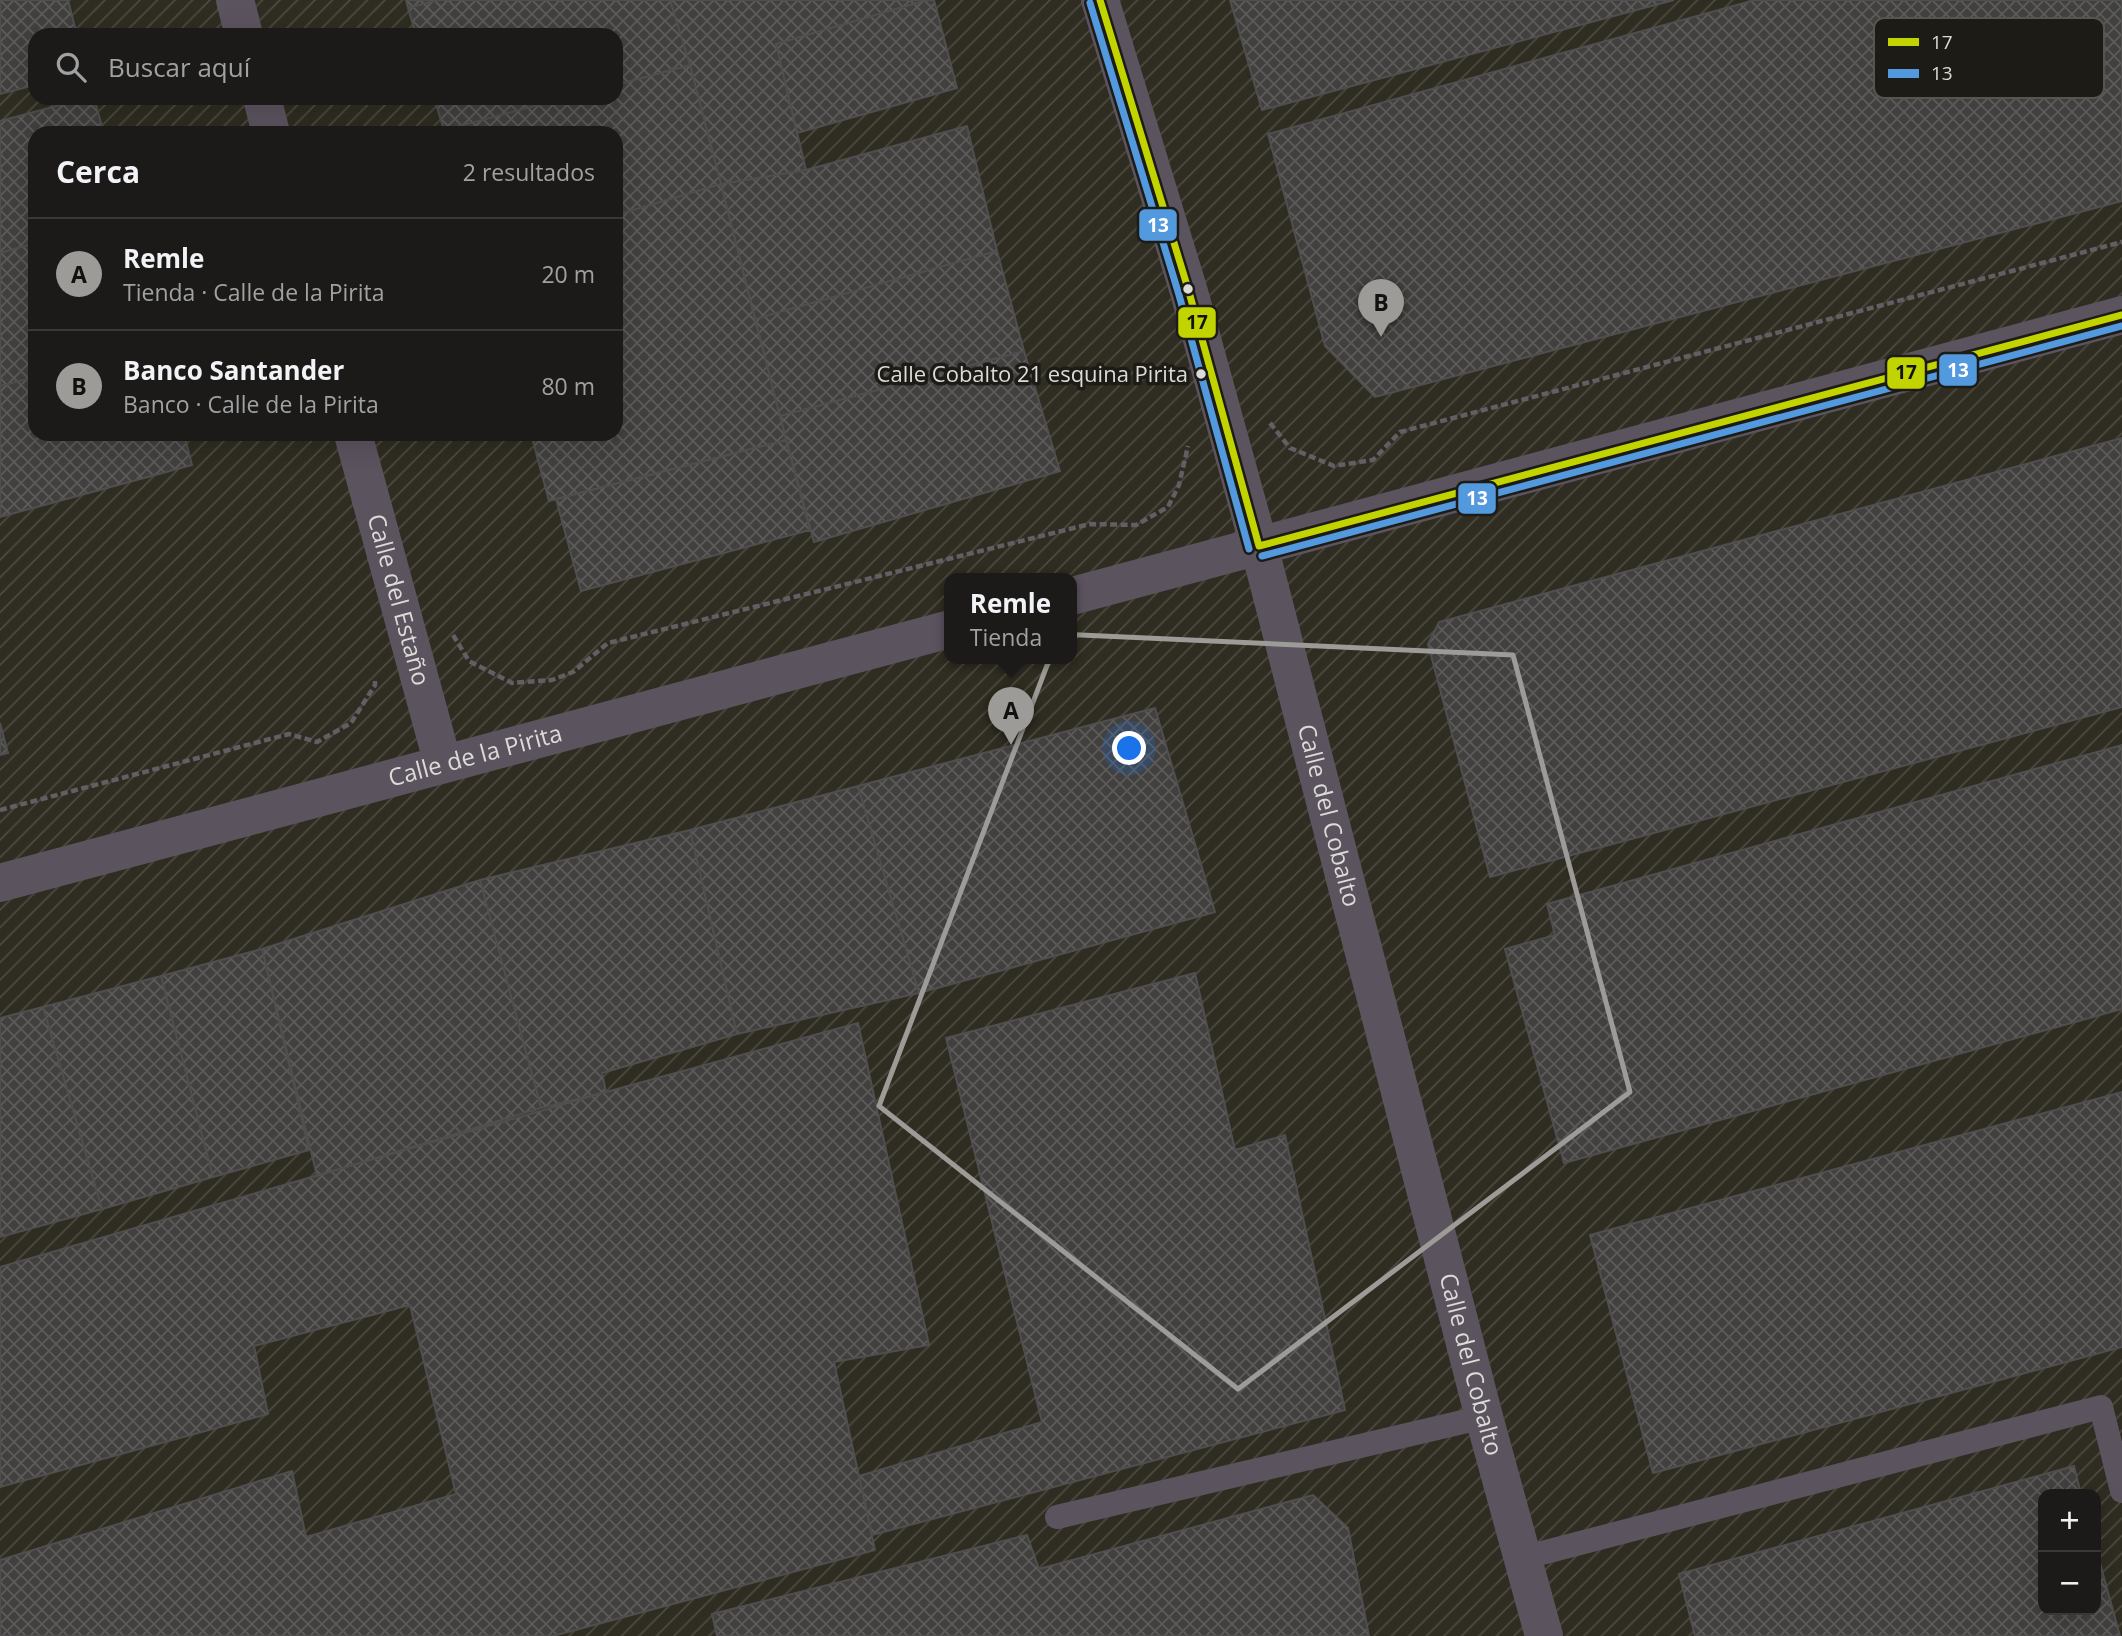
<!DOCTYPE html>
<html lang="es">
<head>
<meta charset="utf-8">
<style>
	:root { --surface:#1c1a18; --page:#252321; --text:#f1f3f6; --muted:#a0a1a2; --line:#3a3837; --accent:#9c9b97 }
	body { margin:0; font-family:"Open Sans",sans-serif; background:var(--page); color:var(--text) }
	.controls { position:absolute; right:21px; bottom:21px; display:grid; overflow:hidden; border-radius:14px; box-shadow:0 7px 28px #0002 }
	.controls button { width:63px; height:63px; display:grid; place-items:center; padding:0; border:0; border-bottom:2px solid var(--line); background:var(--surface); color:var(--text); font:35px sans-serif }
	.you { position:absolute; left:1130px; top:749px; width:24px; height:24px; margin:-18px; border:5px solid #fff; border-radius:50%; background:#1a73e8; box-shadow:0 0 0 10px #1a73e833 }
	.badge { display:grid; place-items:center; width:46px; height:46px; border-radius:50%; background:var(--accent); color:#111; font-size:23px; font-weight:700 }
	.pin { position:absolute; translate:-50% -58px; filter:drop-shadow(0 2px 4px #0008) }
	.pin::after { content:''; position:absolute; top:37px; width:24px; height:21px; background:inherit; clip-path:polygon(0 0,100% 0,50% 100%) }
	.popup { position:absolute; left:944px; top:573px; width:133px; height:91px; box-sizing:border-box; display:grid; place-content:center; border-radius:14px; background:var(--surface); filter:drop-shadow(0 2px 5px #0005); font-size:23px; white-space:nowrap; color:var(--muted) }
	.popup b { font-size:26px; color:var(--text) }
	.popup::after { content:''; position:absolute; left:50%; top:100%; margin-left:-14px; border:14px solid transparent; border-top-color:var(--surface) }
	.list { margin:0; padding:0; list-style:none }
	h2 { display:flex; justify-content:space-between; align-items:center; height:91px; margin:0; padding:0 28px; font-size:30px }
	h2 small { font-size:23px; font-weight:400; color:var(--muted) }
	.list li { display:grid; grid-template-columns:46px 1fr auto; gap:21px; align-items:center; box-sizing:border-box; height:112px; padding:0 28px; border-top:2px solid var(--line) }
	.list b { display:block; font-size:26px; white-space:nowrap }
	.list p { margin:0; font-size:23px; white-space:nowrap; color:var(--muted) }
	.list em { font-size:23px; font-style:normal; color:var(--muted) }
	.icon { flex:none; width:38px; height:38px; fill:none; stroke:currentColor; stroke-width:2; stroke-linecap:round; stroke-linejoin:round }
	.map { position:relative; flex:none; width:2122px; height:1636px; overflow:hidden }
	.search { position:absolute; background:var(--surface); box-shadow:0 7px 28px #0002; left:28px; top:28px; width:595px; height:77px; display:flex; align-items:center; gap:18px; box-sizing:border-box; padding:0 24px; border-radius:21px; color:var(--muted); font-size:26px }
	.panel { position:absolute; background:var(--surface); box-shadow:0 7px 28px #0002; left:28px; top:126px; width:595px; height:315px; border-radius:21px }
	.map>svg:first-child { display:block }
</style>
</head>
<body>
<div class="map">
<svg width="2122" height="1636" viewBox="0 0 2122 1636">
	<defs>
		<pattern id="industrial-furrows" width="10" height="10" patternUnits="userSpaceOnUse" patternTransform="scale(1.75)"><rect width="10" height="10" fill="#2f2c21"/><path d="M-1 1l2-2M0 10L10 0M9 11l2-2" fill="none" stroke="#4d4a40"/></pattern>
		<pattern id="building-cross-hatch" width="8" height="8" patternUnits="userSpaceOnUse" patternTransform="scale(1.75)"><rect width="8" height="8" fill="#41403f"/><path d="M0 0l8 8M0 8l8-8" fill="none" stroke="#5c5b5a"/></pattern>
	</defs>
	<rect width="100%" height="100%" fill="#252320"/>
	<!-- industrial -->
	<path fill="url(#industrial-furrows)" fill-rule="evenodd" d="M0,0H2122V1636H0ZM35,35H616V98H35ZM35,133H616V434H35ZM950,579H1072V659H950ZM2043,1494H2096V1610H2043Z"/>
	<!-- building -->
	<path fill="url(#building-cross-hatch)" stroke="#504f4f" stroke-width="2" d="M0,0H68L77,35H35V85L0,94Z
		M406,0H438L408,8Z
		M438,0H670L690,65L616,85V35H416L408,8Z
		M670,0H927L776,44L806,170L721,184L690,65Z
		M927,0H934L957,88L797,133L776,44Z
		M1230,0H1674L1262,110Z
		M1755,0H2122V201L1375,397L1325,346L1268,134Z
		M690,65L721,184L616,215V133H445L444,130L565,98H616V85Z
		M86,98H94L104,133H35V243L0,253V121Z
		M434,98H565L444,130Z
		M967,126L997,251L755,319L721,184L806,170Z
		M721,184L786,440L549,501L531,434H616V215Z
		M35,243V377L0,386V253Z
		M997,251L1024,351L780,416L755,319Z
		M1024,351L1060,471L814,542L780,416Z
		M35,377V434H184L192,465L0,517V386Z
		M2122,438V707L1490,877L1428,644L1439,622Z
		M786,440L810,530L581,591L556,499Z
		M1155,708L1215,912L919,993L858,786Z
		M0,723L8,753L0,755Z
		M2122,745V1009L1564,1163L1505,949L1555,935L1547,904Z
		M858,786L919,993L737,1034L690,830Z
		M690,830L737,1034L602,1073L606,1092L541,1108L480,880Z
		M480,880L541,1108L317,1176L262,949Z
		M262,949L309,1150L213,1177L161,976Z
		M1195,973L1235,1150L1285,1135L1345,1410L872,1535L859,1476L1042,1422L946,1038Z
		M161,976L213,1177L102,1209L43,1007Z
		M43,1007L102,1209L0,1237V1018Z
		M858,1023L929,1345L834,1362L875,1550L553,1636H0V1560L292,1471L306,1537L456,1494L410,1305L254,1346L268,1414L0,1487V1267L606,1092Z
		M2122,1092V1347L1653,1473L1590,1235Z
		M2074,1466L2081,1494H2043V1610H2096V1548L2120,1636H1695L1679,1574Z
		M1313,1495L1348,1528L1369,1636H717L712,1614L1027,1535L1039,1569Z"/>
	<g fill="none" stroke-linecap="round" stroke-linejoin="round">
		<!-- path -->
		<path stroke="#645e64" stroke-width="4.5" stroke-dasharray="7 3.5" stroke-linecap="butt" d="M1270,423L1290,448L1334,466L1373,460L1400,432L2122,242
			M453,635L469,661L512,683L552,680L573,672L608,643L1090,524L1136,525L1168,507L1179,485L1188,446
			M0,810L289,734L317,742L351,723L375,685V681"/>
		<!-- service -->
		<path stroke="#5b535e" stroke-width="24" d="M1057,1517L1484,1417
			M1523,1558L2101,1407L2122,1491"/>
		<!-- minor -->
		<g stroke="#5b535e" stroke-width="38">
			<path d="M235,0L244,35"/>
			<path id="s1" d="M1100,0L1189,292L1259,546L1484,1417L1544,1636"/>
			<path d="M262,98L271,133"/>
			<path id="s2" d="M353,434L443,764"/>
		</g>
		<!-- tertiary -->
		<g stroke="#5b535e" stroke-width="38">
			<path d="M1072,596L2122,315"/>
			<path id="s3" d="M0,883L950,629"/>
		</g>
		<!-- bus-1 casing -->
		<g stroke="#1d1b16" stroke-width="12">
			<path id="bus-1" d="M1100,0L1189,292L1259,546
				M1259,546L2122,315"/>
		</g>
		<!-- bus-2 casing -->
		<g stroke="#1d1b16" stroke-width="12">
			<path id="bus-2" d="M1090,3L1179,295L1249,549
				M1262,556L2122,326"/>
		</g>
		<!-- bus-1 -->
		<use href="#bus-1" stroke="#c2d400" stroke-width="7"/>
		<!-- bus-2 -->
		<use href="#bus-2" stroke="#5399de" stroke-width="7"/>
	</g>
	<!-- marked area -->
	<path fill="none" stroke="#9c9b97" stroke-width="5" stroke-linejoin="round" d="M1059,634L1513,655L1630,1092L1238,1389L879,1106Z"/>
	<!-- markers -->
	<g fill="#dcdbd7" stroke="#1d1b16" stroke-width="2.5">
		<circle cx="1188" cy="289" r="6"/>
		<circle cx="1201" cy="374" r="6"/>
	</g>
	<g text-anchor="middle" stroke-width="7" stroke-linejoin="round" paint-order="stroke">
		<!-- bus labels -->
		<g font-size="22" fill="#dcdbd7" stroke="#1d1b16" text-anchor="end">
			<text x="1188" y="382">Calle Cobalto 21 esquina Pirita</text>
		</g>
		<!-- street labels -->
		<g font-size="24" fill="#dcdbd7" stroke="#1d1b16">
			<text dy="8" stroke="none"><textPath href="#s2" startOffset="172">Calle del Estaño</textPath></text>
			<text dy="8" stroke="none"><textPath href="#s3" startOffset="492">Calle de la Pirita</textPath></text>
			<text dy="8" stroke="none"><textPath href="#s1" startOffset="847">Calle del Cobalto</textPath></text>
			<text dy="8" stroke="none"><textPath href="#s1" startOffset="1414">Calle del Cobalto</textPath></text>
		</g>
	</g>
	<!-- legend -->
	<rect x="1874" y="18" width="230" height="80" rx="10" fill="#1d1b16" stroke="#565550" stroke-width="2"/>
	<rect x="1888" y="38" width="31" height="8" fill="#c2d400"/>
	<rect x="1888" y="69" width="31" height="9" fill="#5399de"/>
	<g font-size="19" fill="#dcdbd7">
		<text x="1931" y="49">17</text>
		<text x="1931" y="80">13</text>
	</g>
	<g stroke="#1d1b16" stroke-width="2.5">
		<rect x="1138" y="208" width="40" height="34" rx="7" fill="#5399de"/>
		<rect x="1177" y="306" width="40" height="33" rx="7" fill="#c2d400"/>
		<rect x="1938" y="353" width="40" height="34" rx="7" fill="#5399de"/>
		<rect x="1886" y="356" width="40" height="34" rx="7" fill="#c2d400"/>
		<rect x="1457" y="482" width="40" height="33" rx="7" fill="#5399de"/>
	</g>
	<g font-size="19" text-anchor="middle" font-weight="bold" fill="#fff">
		<text x="1158" y="232">13</text>
		<text x="1958" y="377">13</text>
		<text x="1477" y="505">13</text>
	</g>
	<g font-size="19" text-anchor="middle" font-weight="bold" fill="#111">
		<text x="1197" y="329">17</text>
		<text x="1906" y="379">17</text>
	</g>
</svg>
<div class="controls">
<button>+</button>
<button>−</button>
</div>
<div class="you"></div>
<div class="pin badge" style="left:1011px;top:745px">A</div>
<div class="popup"><b>Remle</b>Tienda</div>
<div class="pin badge" style="left:1381px;top:337px">B</div>
<div class="search"><svg class="icon" aria-label="search" viewBox="0 0 24 24"><circle cx="10" cy="10" r="6"/><path d="M15 15l6 6"/></svg>Buscar aquí</div>
<section class="panel">
<h2>Cerca<small>2 resultados</small></h2>
<ul class="list">
<li><span class="badge">A</span><div><b>Remle</b><p>Tienda · Calle de la Pirita</p></div><em>20 m</em></li>
<li><span class="badge">B</span><div><b>Banco Santander</b><p>Banco · Calle de la Pirita</p></div><em>80 m</em></li>
</ul>
</section>
</div>
</body>
</html>
